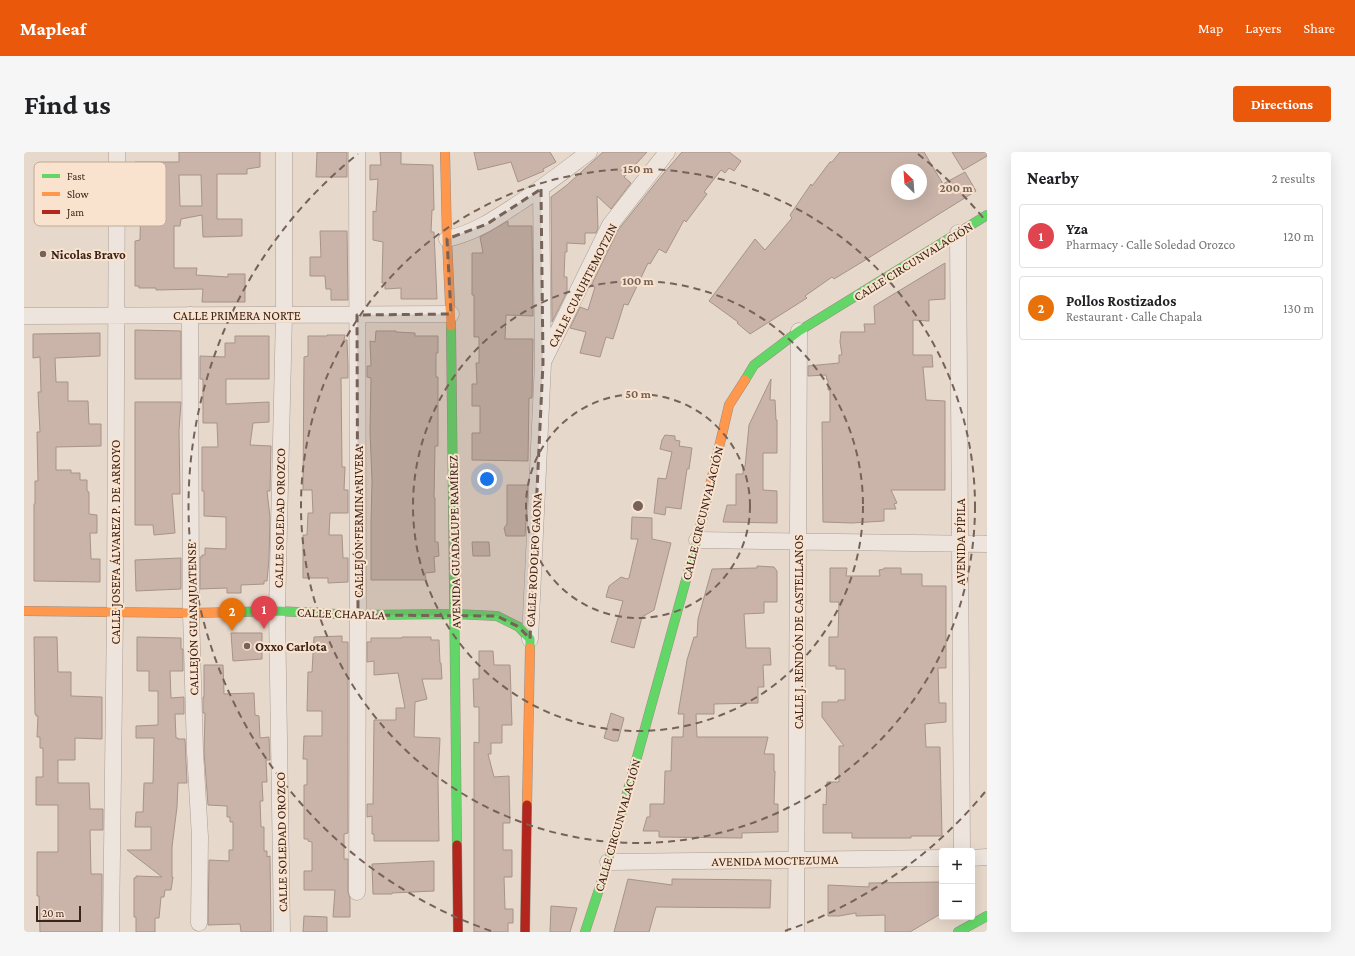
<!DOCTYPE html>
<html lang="en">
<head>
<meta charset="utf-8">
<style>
	:root { --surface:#fff; --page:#f6f6f6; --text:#202124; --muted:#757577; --line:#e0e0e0; --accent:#ea580c }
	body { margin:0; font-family:"Crimson Pro",serif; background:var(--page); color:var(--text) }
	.controls { position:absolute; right:12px; bottom:12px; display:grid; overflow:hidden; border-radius:4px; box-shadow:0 4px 16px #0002 }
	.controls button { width:36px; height:36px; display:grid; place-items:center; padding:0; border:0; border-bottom:1px solid var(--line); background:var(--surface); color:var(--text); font:20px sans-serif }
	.compass { position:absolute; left:867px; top:12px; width:36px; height:36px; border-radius:50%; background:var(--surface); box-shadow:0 4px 16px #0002; rotate:335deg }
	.scale { position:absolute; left:12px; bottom:10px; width:45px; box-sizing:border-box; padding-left:4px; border:2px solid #3a231b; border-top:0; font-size:11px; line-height:14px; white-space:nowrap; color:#3a231b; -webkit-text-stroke:3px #f9e3ce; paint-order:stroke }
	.you { position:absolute; left:463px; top:327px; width:14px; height:14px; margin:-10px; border:3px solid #fff; border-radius:50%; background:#1a73e8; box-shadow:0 0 0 6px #1a73e833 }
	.badge { display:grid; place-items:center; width:26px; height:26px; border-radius:50%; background:var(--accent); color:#fff; font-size:13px; font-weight:700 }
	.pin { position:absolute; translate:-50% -33px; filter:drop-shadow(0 1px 2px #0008) }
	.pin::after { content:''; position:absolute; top:21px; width:14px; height:12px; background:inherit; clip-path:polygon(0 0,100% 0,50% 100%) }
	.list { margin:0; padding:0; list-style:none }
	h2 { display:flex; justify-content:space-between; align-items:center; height:52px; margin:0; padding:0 16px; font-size:17px }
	h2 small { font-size:13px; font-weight:400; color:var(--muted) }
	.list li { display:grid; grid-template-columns:26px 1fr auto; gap:12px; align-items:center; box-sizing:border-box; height:64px; margin:0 8px 8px; padding:0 8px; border:1px solid var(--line); border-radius:4px }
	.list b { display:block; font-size:15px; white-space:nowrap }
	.list p { margin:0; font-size:13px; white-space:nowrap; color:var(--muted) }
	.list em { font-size:13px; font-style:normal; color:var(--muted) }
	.map { position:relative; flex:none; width:963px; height:780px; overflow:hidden; border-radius:4px }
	header { display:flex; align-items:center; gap:24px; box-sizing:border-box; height:56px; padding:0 20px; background:var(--accent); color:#fff }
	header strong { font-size:19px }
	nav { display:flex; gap:22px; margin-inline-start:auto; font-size:14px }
	.intro { display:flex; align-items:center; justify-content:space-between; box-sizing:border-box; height:96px; padding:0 24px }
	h1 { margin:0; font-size:28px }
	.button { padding:10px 18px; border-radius:4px; background:var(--accent); color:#fff; font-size:14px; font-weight:700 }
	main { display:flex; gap:24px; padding:0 24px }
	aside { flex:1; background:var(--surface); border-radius:4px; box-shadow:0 4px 16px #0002 }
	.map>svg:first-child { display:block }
</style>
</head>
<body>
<header>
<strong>Mapleaf</strong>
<nav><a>Map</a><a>Layers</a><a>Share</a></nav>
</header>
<div class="intro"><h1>Find us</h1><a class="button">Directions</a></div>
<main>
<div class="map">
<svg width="963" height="780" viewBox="0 0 963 780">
	<rect width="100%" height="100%" fill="#e6d8ca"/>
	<!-- building -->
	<path fill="#cab4aa" stroke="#a69389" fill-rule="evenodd" d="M155,0H236V15L223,17V22H193V67H218V84L179,85L178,63L157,67L156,74H150V116H173L172,123L204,125V122H221V150H178L179,137L132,138V136H115V134H111V89L116,88L117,43L114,44L113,31H111V10H155ZM155,23H177L178,54H156Z
		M293,0H323V25H292Z
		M356,0H377V12L409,13L410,58H408L407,80H410L413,147H377V136L361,137V131H358L359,90L349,88V59L352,60L354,27L346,28V13H357Z
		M450,0H526L532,10L519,17L520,19L494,30L487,10L454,18Z
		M579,0H623L600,25L607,31L587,57L573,44L574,76L572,81H561V92L543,91V100H541L540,125H543V140L528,170L527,45L543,33Z
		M658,0H705L717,9L710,19L705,16L701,21L697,18L680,40L683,42L662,70L660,68L642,101L635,97L626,112L624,111L604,153L600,152L589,187L582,185L576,205L556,201L562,180L546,176L556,155L564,158L571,135L567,134L594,78L634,28Z
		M816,0H900L919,32L941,20L952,39L838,110L810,127L808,125L781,144L783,146L726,182L713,171L714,170L685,149L731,87L741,98L768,66L766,63L787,32L788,34L806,10H808ZM873,18H897V42H873Z
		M928,0H963V4L939,18Z
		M484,69V74H508L509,164L482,163L481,187H509L508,246H505L504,309L448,308V281H456V254H448V232H453L452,211H455V185H450V143H448V101H459L456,85Z
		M296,79H323L324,148H307V137H302L301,124H286V105H297Z
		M921,111V147L905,148V169L889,168V203H908L909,215H899L902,248L921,249V338H867L873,351L870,352L872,357H860V369L828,371L799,370L798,270H806V238H804V228H803L802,223L784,224V214L815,211V203H818L816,190L817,180H841L840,172H851L850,154Z
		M111,178L157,179V227H111Z
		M352,179H372V180L391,181V184H414V201H412V225H414V294H411L410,346H411V390H414L415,404L410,405L411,420L401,421L402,428H347V371L348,329L346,279L347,226L343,225V214H347L346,189L351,190Z
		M76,181V204L31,206L32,230H44V249H64L65,272H77V294L32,295V318H47V321H56V328H63V339L65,340V362L73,363V381H66L67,407H76V430L10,429V352H11V329H14L13,280H16L14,240H17L16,205L9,206V182Z
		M303,183H321L320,188H323L324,214V226H317L318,315H321L320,338H324V361H306L305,383H318L319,406H324V430L304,431V426H279V383H283L284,361H289L288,338H279L280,205L284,204V184H303Z
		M211,184H245V227H202V252L245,250V270L229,271L226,293L247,294L246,339H243L246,365L245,407L243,429H240V432L217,433V441H203V436L176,437V405H178V403H181V396L202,397V365L180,364V339H178V295H194L193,271H179V227H176V204L201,205V191H211Z
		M747,227L746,248H751L752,268H753V301H739V338L753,339V371L699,370L703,353H712V322H719V315H721L725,273Z
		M111,250H157L155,279L156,342H148L151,381L130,383L129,373H111Z
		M641,283L651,284V288L656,289L655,294L668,296L665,317H663L657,357L642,355L641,363L630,361L634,326L642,327L648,300L636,297L638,288Z
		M483,333H504L501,384H482L480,376L483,372Z
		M608,365L628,366V387L647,391L630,458L618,465L610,496L587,490L599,449L582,445L585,434L597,425L603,427L605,426L614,387H607Z
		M448,390H465L466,404H449Z
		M157,406V437L112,439L111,408Z
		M733,414L750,415L753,419V450H740V461L720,462L722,496H746L747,513H739L740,535H734V551L690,552V562H672L673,585H744L740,602H750V619H751L750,652H754V680L718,681V686L635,685V679H619L623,665H626V652H640L641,619H647L648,585H659L660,562H654L663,508L670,485H673L674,467L688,417L733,416Z
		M806,416H823L822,424H856L855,418L860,417V416H877V422H898V434H922V516H914L915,551H922V570L901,572L902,595H916L918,684H887V686H828V681H799V652L802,653L803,630H815V594H820L798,565V550H814V548H821V517H812V514H805V485H814L815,450H806Z
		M207,481H238V507L209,509Z
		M318,484V490H324V681L320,682V707H324V740L326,746V765H309L311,738H280V719H288V690L284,689V687H280V633H283V607H279L280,584H298V559H283L284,520H288L290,485Z
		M10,485H33L34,520H47V544L78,545V587L51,586V608H34V631H65L66,657H79V678H66L67,722H78V780H16L15,744H13V700H34V653H12V625H19V596H16V585H13L14,564H12V562H11Z
		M113,485L157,486V497H159V519H146L147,546L160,545V562H151L152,586H154V587H161L163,631H154L153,655L148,695V725H149L147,738H141L140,745H137L135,766H131V780H112V765H110V726H112V724L138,725L103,698H127V675H111L112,660H119L120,631H129L130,586H112V574L134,573V539H125V519H113Z
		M378,485H407V488H415L416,511H417L418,527H398L403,547L391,550L390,585L416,586L414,629L415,689H350V682H348V664L343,665V652H349L350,568H372V556H381L374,521L350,523V509L343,510V490H347V486H378Z
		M455,499H469L470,513H486L488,573H478V591H467V602H464L470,625L485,624L486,671H479V698H488V725H480L481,757H489V771H484V780H450V590L455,591V555H450L449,527H455Z
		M180,513H199L200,542L230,541L231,563L235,564L236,586L245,585L246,608H242L243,630H238L239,649H236L237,675H240V699H243V705L246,704L247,780H217L216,772L184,773L185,708L205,709V698H209V670H206V665H203V654L184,653L180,599L181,561H179V545H180Z
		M587,561L600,566L594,589H589L580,586Z
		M410,709V739L368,741V742H349L348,712Z
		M604,727L648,733V727L747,728L746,756L632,755L625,780H590Z
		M918,730V761L886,780H861V763L832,764V761L815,764H804V733L845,735V731Z
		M527,754L553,756L546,780H526Z
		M280,764L303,765V780H279Z"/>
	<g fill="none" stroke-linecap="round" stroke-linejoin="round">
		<!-- street casing -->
		<g stroke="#ab9d94" stroke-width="17">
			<path id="street" d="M333,0L334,463L333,740
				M934,81L938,699
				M423,87C450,81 469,68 492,53C517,37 541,18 565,0
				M166,163L167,461L171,599L176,685L175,771
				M0,164L427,162
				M520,208L586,73L643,0
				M673,388L963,392
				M506,487L519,211L517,37
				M948,706L963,705
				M584,710L918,706
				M87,780L91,461L93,0
				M258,780L253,459L260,163V0
				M772,780L775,179"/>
		</g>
		<!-- fast casing -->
		<g stroke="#9a8d84" stroke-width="10">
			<path id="fast" d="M427,174L433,693
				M721,228L730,213L775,179L963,63
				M215,460L253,459L334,463L431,462L473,464L495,475L506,487V496
				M561,780L584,710L673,388L683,346
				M934,780L963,764"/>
		</g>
		<!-- slow casing -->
		<g stroke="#9a8d84" stroke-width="10">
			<path id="slow" d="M421,0L423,87L427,174
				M683,346L705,253L721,228
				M0,459L167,461L215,460
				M503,653L506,496"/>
		</g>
		<!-- jam casing -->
		<g stroke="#9a8d84" stroke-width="10">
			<path id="jam" d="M433,693L434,780
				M501,780L503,653"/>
		</g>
		<!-- street -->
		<use href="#street" stroke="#ede5dd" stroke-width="16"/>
		<!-- fast -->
		<use href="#fast" stroke="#63d668" stroke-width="9"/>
		<!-- slow -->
		<use href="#slow" stroke="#ff974d" stroke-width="9"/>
		<!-- jam -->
		<use href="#jam" stroke="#b3261e" stroke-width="9"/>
	</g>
	<!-- marked area -->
	<path fill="#766258" fill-opacity="0.2" stroke="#766258" stroke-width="3" stroke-dasharray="8 5" stroke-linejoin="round" d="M517,37L519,211L506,487L495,475L473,464L334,463L333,163L427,162L423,87L463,72Z"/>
	<!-- distance rings -->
	<g fill="none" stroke="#766258" stroke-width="2" stroke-dasharray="7 5">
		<circle cx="614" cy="354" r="112"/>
		<circle cx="614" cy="354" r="225"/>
		<circle cx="614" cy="354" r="337"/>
		<path d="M961 640A450 450 0 0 1 761 779M467 779A450 450 0 0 1 334 2M894 2A450 450 0 0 1 961 68"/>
	</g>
	<!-- markers -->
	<g fill="#766258" stroke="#f9e3ce" stroke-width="1.5">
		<circle cx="19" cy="102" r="4"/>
		<circle cx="223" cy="494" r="4"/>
	</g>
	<g text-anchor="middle" stroke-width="4" stroke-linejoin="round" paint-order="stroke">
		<!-- poi labels -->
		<g font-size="13" font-weight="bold" fill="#3a231b" stroke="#f9e3ce" text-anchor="start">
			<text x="27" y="107">Nicolas Bravo</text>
			<text x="231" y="499">Oxxo Carlota</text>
		</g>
		<!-- street labels -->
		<g font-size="13" fill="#3a231b" stroke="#f9e3ce">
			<text transform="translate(889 109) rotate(-32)" y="5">CALLE CIRCUNVALACIÓN</text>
			<text transform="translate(558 133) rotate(-63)" y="5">CALLE CUAUHTEMOTZIN</text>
			<text x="213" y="168">CALLE PRIMERA NORTE</text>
			<text transform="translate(678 361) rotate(-76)" y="5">CALLE CIRCUNVALACIÓN</text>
			<text transform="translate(255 366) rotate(-89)" y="5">CALLE SOLEDAD OROZCO</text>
			<text transform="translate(334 370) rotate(-90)" y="5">CALLEJÓN FERMINA RIVERA</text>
			<text transform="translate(91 390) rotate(-90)" y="5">CALLE JOSEFA ÁLVAREZ P. DE ARROYO</text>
			<text transform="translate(430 390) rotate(-91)" y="5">AVENIDA GUADALUPE RAMÍREZ</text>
			<text transform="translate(936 390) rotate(-90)" y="5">AVENIDA PÍPILA</text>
			<text transform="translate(509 408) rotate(-87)" y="5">CALLE RODOLFO GAONA</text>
			<text transform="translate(317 461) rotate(2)" y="5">CALLE CHAPALA</text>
			<text transform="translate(168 467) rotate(-91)" y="5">CALLEJÓN GUANAJUATENSE</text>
			<text transform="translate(774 480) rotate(-90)" y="5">CALLE J. RENDÓN DE CASTELLANOS</text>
			<text transform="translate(593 673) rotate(-74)" y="5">CALLE CIRCUNVALACIÓN</text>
			<text transform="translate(257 690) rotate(-91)" y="5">CALLE SOLEDAD OROZCO</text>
			<text transform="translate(751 708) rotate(-1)" y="5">AVENIDA MOCTEZUMA</text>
		</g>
	</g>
	<!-- legend -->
	<rect x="10" y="10" width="132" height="64" rx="6" fill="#f9e3ce" stroke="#c0a998" stroke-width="1"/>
	<rect x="18" y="22" width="18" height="4" fill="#63d668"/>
	<rect x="18" y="40" width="18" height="4" fill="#ff974d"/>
	<rect x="18" y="58" width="18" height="4" fill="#b3261e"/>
	<g font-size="11" fill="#3a231b">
		<text x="43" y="28">Fast</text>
		<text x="43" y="46">Slow</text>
		<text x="43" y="64">Jam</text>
	</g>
	<circle cx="614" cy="354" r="6" fill="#766258" stroke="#f9e3ce" stroke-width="2"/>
	<g font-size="12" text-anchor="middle" font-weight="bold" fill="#766258" stroke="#f9e3ce" stroke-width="4" stroke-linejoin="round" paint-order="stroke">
		<text x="614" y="21">150 m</text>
		<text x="932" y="40">200 m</text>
		<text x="614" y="133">100 m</text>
		<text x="614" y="246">50 m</text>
	</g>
</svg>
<div class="controls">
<button>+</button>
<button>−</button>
</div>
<svg class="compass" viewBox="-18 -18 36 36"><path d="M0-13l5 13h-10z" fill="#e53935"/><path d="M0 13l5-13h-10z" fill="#757577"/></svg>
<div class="scale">20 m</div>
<div class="you"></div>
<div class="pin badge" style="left:240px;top:477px;background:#e0444e">1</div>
<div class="pin badge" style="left:208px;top:479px;background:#e8710a">2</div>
</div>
<aside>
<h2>Nearby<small>2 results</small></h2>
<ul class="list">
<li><span class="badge" style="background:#e0444e">1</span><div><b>Yza</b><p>Pharmacy · Calle Soledad Orozco</p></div><em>120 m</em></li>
<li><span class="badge" style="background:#e8710a">2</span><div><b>Pollos Rostizados</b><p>Restaurant · Calle Chapala</p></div><em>130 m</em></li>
</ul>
</aside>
</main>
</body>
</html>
